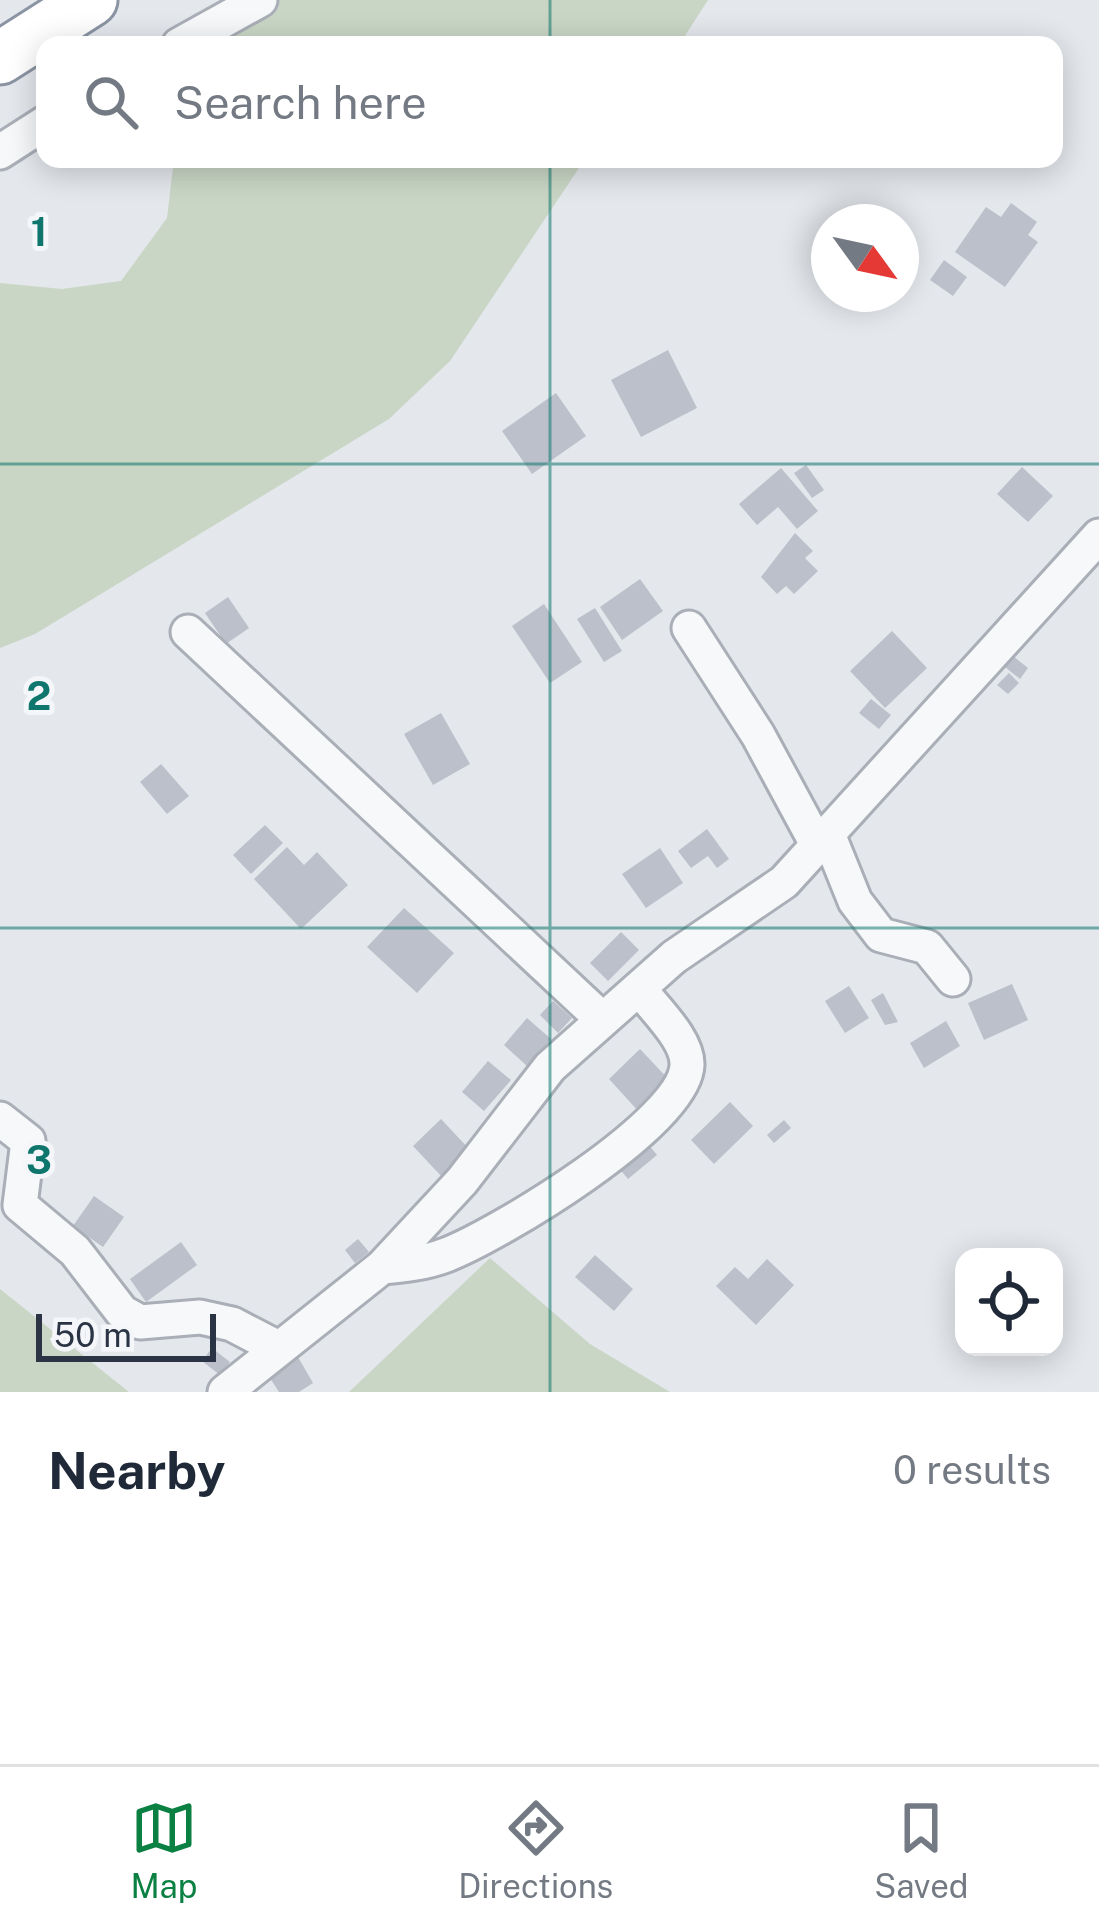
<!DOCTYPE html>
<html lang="en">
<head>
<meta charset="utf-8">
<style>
	:root { --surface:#fff; --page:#f6f6f7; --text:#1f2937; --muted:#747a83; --line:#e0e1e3; --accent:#0b8043 }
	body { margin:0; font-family:"Public Sans",sans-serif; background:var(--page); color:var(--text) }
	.controls { position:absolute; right:36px; bottom:36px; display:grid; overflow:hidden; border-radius:24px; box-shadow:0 6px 30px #0003 }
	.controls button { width:108px; height:108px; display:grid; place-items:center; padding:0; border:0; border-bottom:3px solid var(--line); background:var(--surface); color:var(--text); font:60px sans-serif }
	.compass { position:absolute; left:811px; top:204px; width:108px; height:108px; border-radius:50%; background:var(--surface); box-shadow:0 6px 30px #0003; rotate:123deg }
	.scale { position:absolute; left:36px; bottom:30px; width:180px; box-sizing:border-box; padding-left:12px; border:6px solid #2b3445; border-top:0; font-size:33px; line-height:42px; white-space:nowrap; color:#2b3445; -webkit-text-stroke:9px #f4f6f9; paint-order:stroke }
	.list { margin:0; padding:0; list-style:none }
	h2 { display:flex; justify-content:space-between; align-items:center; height:156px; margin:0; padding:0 48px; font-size:51px }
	h2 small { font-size:39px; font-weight:400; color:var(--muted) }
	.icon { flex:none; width:66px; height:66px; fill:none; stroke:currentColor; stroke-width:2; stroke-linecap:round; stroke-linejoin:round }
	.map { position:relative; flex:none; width:1099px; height:1392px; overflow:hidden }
	.search { position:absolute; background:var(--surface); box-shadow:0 6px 30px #0003; left:36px; right:36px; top:36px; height:132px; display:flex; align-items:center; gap:30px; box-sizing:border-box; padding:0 42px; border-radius:24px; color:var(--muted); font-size:45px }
	.sheet { height:372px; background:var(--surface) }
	nav { display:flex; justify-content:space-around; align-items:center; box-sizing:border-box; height:168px; border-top:3px solid var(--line); background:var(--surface); font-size:33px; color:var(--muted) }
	nav a { display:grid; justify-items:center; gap:6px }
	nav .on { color:var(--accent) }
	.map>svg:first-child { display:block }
</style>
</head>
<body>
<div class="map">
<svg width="1099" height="1392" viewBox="0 0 1099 1392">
	<rect width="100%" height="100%" fill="#e4e7ec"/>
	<!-- green -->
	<path fill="#c9d6c5" d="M230,0H708L679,45H197Z
		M174,159H585L450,361L389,419L35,634L0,648V283L62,289L121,281L167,218Z
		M490,1258L590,1344L670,1392H349Z
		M0,1289L129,1392H0Z"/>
	<!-- building -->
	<path fill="#bbc0ca" d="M1011,203L1037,222L1028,235L1038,242L1005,287L955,252L986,207L1001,217Z
		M944,260L967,277L953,296L930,280Z
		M668,350L697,408L641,437L611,380Z
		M556,393L586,436L532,474L502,431Z
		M806,465L824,490L812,498L794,473Z
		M1022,467L1053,496L1028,522L997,494Z
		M781,468L818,511L797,529L778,507L757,525L739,504Z
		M795,533L813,551L805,558L818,571L794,594L786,586L777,594L761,577Z
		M640,579L663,611L622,640L600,607Z
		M228,597L249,628L226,644L205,613Z
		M544,604L582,662L550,683L512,626Z
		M595,608L622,651L604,662L577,619Z
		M892,631L927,668L885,708L850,671Z
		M1008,652L1028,668L1020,679L1000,663Z
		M1009,673L1019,683L1008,694L997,685Z
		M871,699L891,715L879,729L859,713Z
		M441,713L470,764L433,785L404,734Z
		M161,764L189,796L167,814L140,782Z
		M265,825L283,843L251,874L233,855Z
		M707,829L729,859L717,868L708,856L691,868L678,851Z
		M287,847L304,865L317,852L348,885L301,929L254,879Z
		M660,848L683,883L646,908L622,874Z
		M404,908L454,953L417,993L367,947Z
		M621,932L639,950L608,981L590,963Z
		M1012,984L1028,1020L984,1040L968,1003Z
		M849,986L869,1018L845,1033L825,1001Z
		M883,993L898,1022L885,1025L871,1000Z
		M553,1001L572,1018L558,1033L540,1015Z
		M527,1018L551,1039L527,1066L504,1045Z
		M946,1021L960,1046L924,1068L910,1043Z
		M640,1049L672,1083L640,1113L609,1079Z
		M488,1061L511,1080L484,1111L462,1092Z
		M730,1102L753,1126L714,1164L691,1140Z
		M441,1119L470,1150L442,1177L413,1146Z
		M784,1120L791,1128L774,1143L767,1135Z
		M643,1138L657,1155L628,1179L614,1162Z
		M94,1196L124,1217L103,1247L73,1226Z
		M358,1239L369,1252L355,1263L345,1250Z
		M181,1242L197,1265L146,1302L130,1279Z
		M595,1255L633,1289L614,1311L575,1277Z
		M767,1259L794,1285L756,1325L716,1286L735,1267L748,1279Z
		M212,1348L230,1362L220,1375L202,1361Z
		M298,1357L313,1383L299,1392H279L268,1375Z"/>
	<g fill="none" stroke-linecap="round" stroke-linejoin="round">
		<!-- minor casing -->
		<g stroke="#a9aeb7" stroke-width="39">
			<path id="minor" d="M179,45L260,0
				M0,152L45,123
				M689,628L758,735L818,846
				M188,632L603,1020
				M828,834L855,901L881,935L927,947L953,979
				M0,1119L28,1141L20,1205L75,1251L122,1312L140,1322L200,1317L232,1324L278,1348
				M382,1267C404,1265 425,1263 446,1255C498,1235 685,1123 687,1065C688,1039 654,1009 639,988
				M225,1392L382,1267L462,1181L550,1067L674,957L784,882L1099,536"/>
		</g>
		<!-- highway casing -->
		<g stroke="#8b94a3" stroke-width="57">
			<path id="highway" d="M0,58L91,0"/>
		</g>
		<!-- minor -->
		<use href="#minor" stroke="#f7f8fa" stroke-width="33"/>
		<!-- highway -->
		<use href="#highway" stroke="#fff" stroke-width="51"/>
	</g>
	<!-- grid -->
	<path fill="none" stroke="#0f766e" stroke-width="3" stroke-opacity="0.55" d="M550,0V45M550,159V1392M0,464H1099M0,928H1099"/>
	<g font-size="39" text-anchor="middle" font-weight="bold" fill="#0f766e" stroke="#f4f6f9" stroke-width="10" stroke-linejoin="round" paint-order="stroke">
		<text x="39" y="246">1</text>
		<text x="39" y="710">2</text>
		<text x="39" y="1174">3</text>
	</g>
</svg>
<div class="controls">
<button><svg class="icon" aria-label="locate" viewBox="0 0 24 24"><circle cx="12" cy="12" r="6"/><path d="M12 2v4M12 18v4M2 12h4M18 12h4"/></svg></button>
</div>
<svg class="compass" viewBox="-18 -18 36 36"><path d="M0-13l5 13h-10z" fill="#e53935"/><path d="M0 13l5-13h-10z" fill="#747a83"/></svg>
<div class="scale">50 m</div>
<div class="search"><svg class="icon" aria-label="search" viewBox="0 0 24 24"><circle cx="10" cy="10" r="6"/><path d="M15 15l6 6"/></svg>Search here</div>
</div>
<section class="sheet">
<h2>Nearby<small>0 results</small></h2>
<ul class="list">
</ul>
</section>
<nav>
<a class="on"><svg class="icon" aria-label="map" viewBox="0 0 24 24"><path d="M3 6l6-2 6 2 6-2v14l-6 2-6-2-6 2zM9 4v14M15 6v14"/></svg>Map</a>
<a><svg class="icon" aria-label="directions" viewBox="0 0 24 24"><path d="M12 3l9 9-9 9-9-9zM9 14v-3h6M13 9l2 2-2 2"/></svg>Directions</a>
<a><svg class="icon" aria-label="saved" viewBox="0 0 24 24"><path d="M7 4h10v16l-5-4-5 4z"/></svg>Saved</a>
</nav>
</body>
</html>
